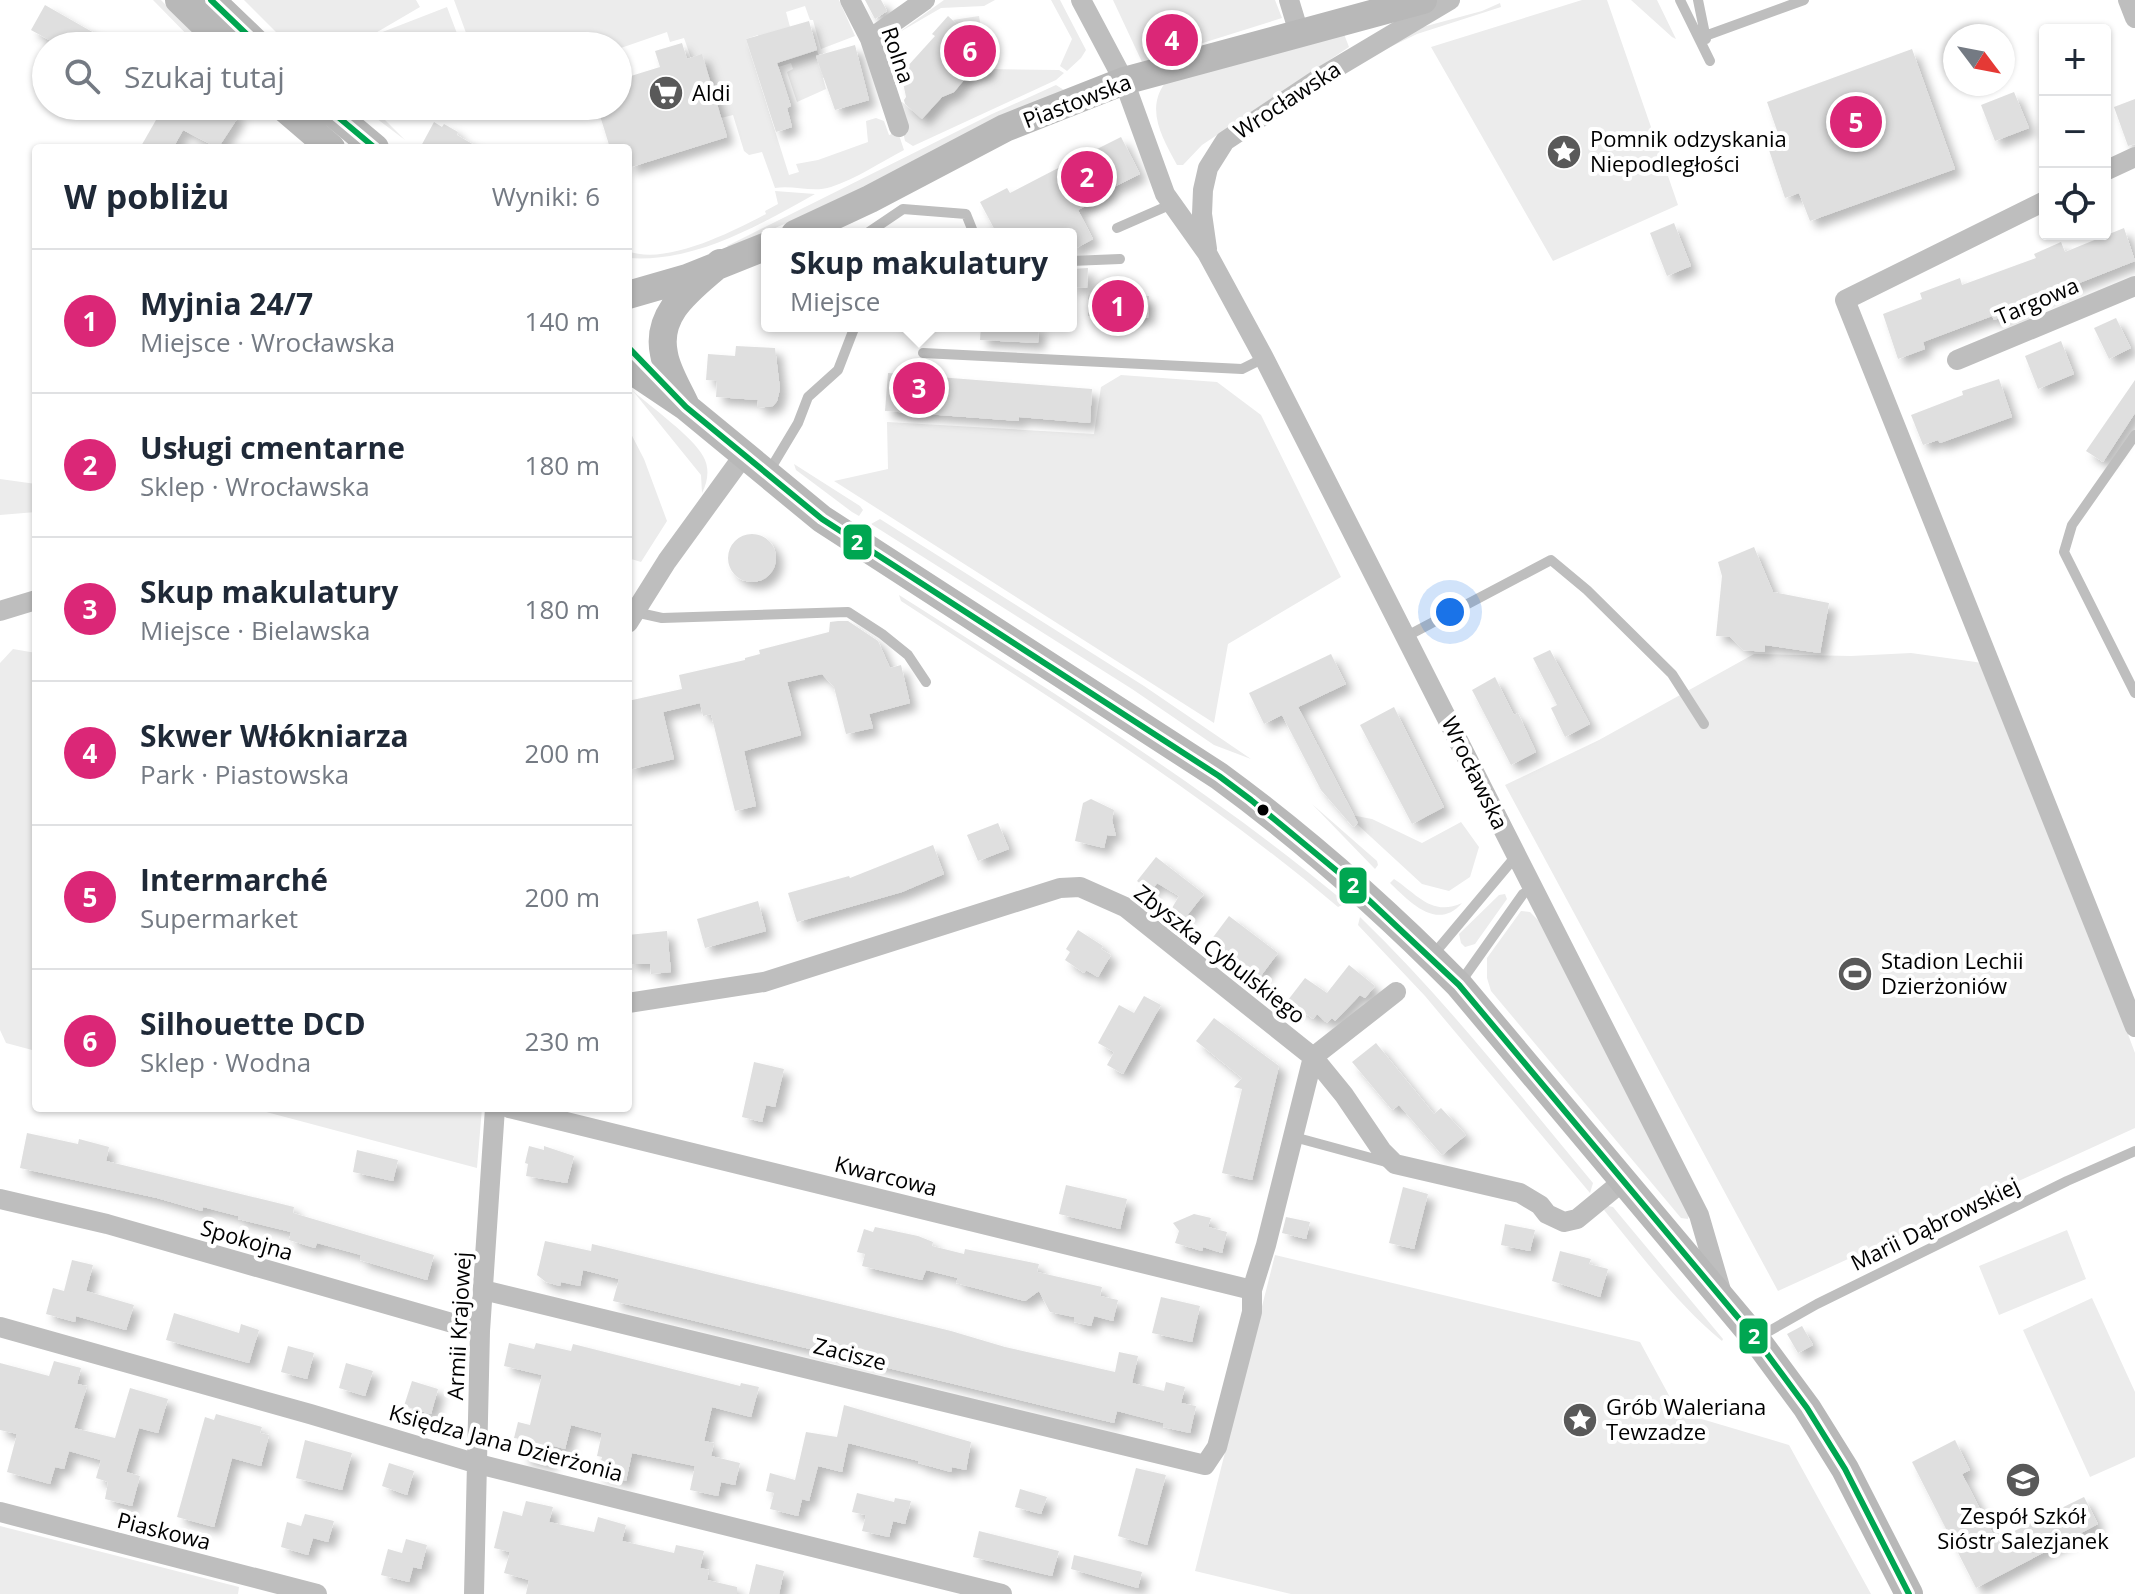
<!DOCTYPE html>
<html lang="pl">
<head>
<meta charset="utf-8">
<style>
	:root { --surface:#fff; --page:#f6f6f7; --text:#1f2937; --muted:#747a83; --line:#e0e1e3; --accent:#db2777 }
	body { margin:0; font-family:"Open Sans",sans-serif; background:var(--page); color:var(--text) }
	.controls { position:absolute; right:24px; top:24px; display:grid; overflow:hidden; border-radius:8px; box-shadow:0 2px 6px #0004 }
	.controls button { width:72px; height:72px; display:grid; place-items:center; padding:0; border:0; border-bottom:2px solid var(--line); background:var(--surface); color:var(--text); font:40px sans-serif }
	.compass { position:absolute; left:1943px; top:24px; width:72px; height:72px; border-radius:50%; background:var(--surface); box-shadow:0 2px 6px #0004; rotate:122deg }
	.you { position:absolute; left:1450px; top:612px; width:28px; height:28px; margin:-20px; border:6px solid #fff; border-radius:50%; background:#1a73e8; box-shadow:0 0 0 12px #1a73e833 }
	.badge { display:grid; place-items:center; width:52px; height:52px; border-radius:50%; background:var(--accent); color:#fff; font-size:26px; font-weight:700 }
	.pin { position:absolute; translate:-50% -50%; border:4px solid #fff; box-shadow:0 2px 8px #0006 }
	.popup { position:absolute; left:761px; top:228px; width:316px; height:104px; box-sizing:border-box; display:grid; place-content:center; border-radius:8px; background:var(--surface); filter:drop-shadow(0 2px 6px #0005); font-size:26px; white-space:nowrap; color:var(--muted) }
	.popup b { font-size:30px; color:var(--text) }
	.popup::after { content:''; position:absolute; left:50%; top:100%; margin-left:-16px; border:16px solid transparent; border-top-color:var(--surface) }
	.list { margin:0; padding:0; list-style:none }
	h2 { display:flex; justify-content:space-between; align-items:center; height:104px; margin:0; padding:0 32px; font-size:34px }
	h2 small { font-size:26px; font-weight:400; color:var(--muted) }
	.list li { display:grid; grid-template-columns:52px 1fr auto; gap:24px; align-items:center; box-sizing:border-box; height:144px; padding:0 32px; border-top:2px solid var(--line) }
	.list b { display:block; font-size:30px; white-space:nowrap }
	.list p { margin:0; font-size:26px; white-space:nowrap; color:var(--muted) }
	.list em { font-size:26px; font-style:normal; color:var(--muted) }
	.icon { flex:none; width:44px; height:44px; fill:none; stroke:currentColor; stroke-width:2; stroke-linecap:round; stroke-linejoin:round }
	.map { position:relative; flex:none; width:2135px; height:1594px; overflow:hidden }
	.search { position:absolute; background:var(--surface); box-shadow:0 2px 6px #0004; left:32px; top:32px; width:600px; height:88px; display:flex; align-items:center; gap:20px; box-sizing:border-box; padding:0 28px; border-radius:44px; color:var(--muted); font-size:30px }
	.panel { position:absolute; background:var(--surface); box-shadow:0 2px 6px #0004; left:32px; top:144px; width:600px; height:968px; border-radius:8px }
	.map>svg:first-child { display:block }
</style>
</head>
<body>
<div class="map">
<svg width="2135" height="1594" viewBox="0 0 2135 1594">
	<defs>
		<filter id="shadow"><feDropShadow dx="7" dy="7" stdDeviation="4" flood-color="#0004"/></filter>
	</defs>
	<rect width="100%" height="100%" fill="#fff"/>
	<!-- green -->
	<path fill="#ececec" d="M153,0H161L205,46H198Z
		M244,0H416L420,7L367,38L447,7L461,44L451,46H290Z
		M454,0H839L855,36L821,49L813,20H810L805,6L786,12L790,27L817,50L826,77L823,78L826,89L797,102L787,72L793,69L791,63L769,70L758,35L746,39L789,175L799,172L796,164L818,160L868,142L866,121L876,118L884,121L889,135L898,132L904,150C881,162 856,179 831,187C813,193 794,185 775,188L762,152L749,155L744,151L733,115L721,118L702,55L691,58L684,38L670,42L667,32L618,49V46H483L481,38L469,41Z
		M944,0H995L984,6L941,8L898,33Z
		M1051,0H1060L1086,50L1081,58L1067,71L1060,66L1072,39Z
		M1113,0H1275L1282,18L1142,62Z
		M1582,0H1607L1678,205L1553,261L1431,47Z
		M1631,0H1657L1676,39L1672,37Z
		M1500,3L1501,7L1417,34L1386,49L1419,28L1482,11Z
		M979,16L982,34L965,38L953,20Z
		M1344,34L1349,47L1202,145L1183,165H1177C1163,139 1145,110 1165,83Z
		M987,69L1059,70L1064,73L1056,80L913,146L905,141L896,101L902,102L922,118L942,97L954,92L968,75L987,72Z
		M1056,85L1064,90L856,193L729,248L727,246L992,114Z
		M360,106H436L385,120L405,140Z
		M775,191L815,194C759,225 695,263 628,258V251C665,266 732,232 766,214L765,211L778,204Z
		M1121,375L1217,382L1261,415L1341,577L1228,644L1214,723L834,481L888,469L887,422L1094,434L1101,387Z
		M633,391C651,407 693,437 703,456C710,468 708,481 702,493L701,475Z
		M628,428L644,459L667,521L641,562L628,558Z
		M794,464L860,506L863,510L859,516L852,512L796,470Z
		M0,479L36,484V512L0,515Z
		M880,519L1144,686L1251,759L1214,745L1132,689L871,524Z
		M899,595C1052,692 1207,787 1346,903L1338,907C1202,792 1050,698 901,601Z
		M13,649L36,653V1051L6,1043L0,1030V663Z
		M1911,653L1990,664L2135,1053V1128L1778,1291L1505,785L1599,740L1754,654L1851,656Z
		M1312,804L1377,861L1378,865L1375,869Z
		M1346,814L1372,819L1422,843L1461,822L1479,847L1470,877L1449,891L1422,884Z
		M1394,879C1417,894 1432,917 1462,903C1437,932 1409,901 1390,883Z
		M1505,894L1507,899L1475,944L1465,947L1461,943L1459,934L1499,895Z
		M1521,911L1530,912L1539,921L1689,1214L1688,1219L1681,1218L1491,991L1487,978V958Z
		M1360,917C1445,999 1517,1092 1593,1183L1590,1193L1425,996L1358,925Z
		M251,1108H482L477,1168Z
		M1608,1206L1613,1207L1723,1339L1722,1341C1677,1304 1641,1255 1604,1210Z
		M2067,1230L2086,1279L1999,1315L1979,1266Z
		M1275,1255L1640,1342L1678,1412L1789,1445L1871,1594H1291L1195,1571Z
		M2092,1298L2135,1392V1457L2090,1477L2023,1330Z
		M0,1526L239,1587L238,1594H0Z"/>
	<!-- building -->
	<path fill="#dfdfdf" filter="url(#shadow)" d="M865,0H881L887,11L875,19Z
		M45,5L117,46H60L31,30Z
		M948,16L971,37L982,34L988,72L968,75L954,92L942,97L922,119L905,104L904,100L906,97L900,68H906L935,36L932,34Z
		M809,21L817,50L777,63L791,106L787,108L792,127L776,132L746,39Z
		M682,43L687,59L702,54L727,137L628,168V148H610L597,106H618V80L660,67L655,51Z
		M855,45L869,100L835,110L816,56Z
		M1912,49L1955,169L1810,221L1799,193L1785,198L1768,147L1781,142L1767,102Z
		M2014,92L2029,128L1995,141L1981,105Z
		M2135,99V144L2128,146L2114,107Z
		M164,106H222L239,116L218,148L183,130L173,148H140Z
		M434,122L442,127L444,124L458,132L457,135L479,148H420Z
		M1121,137L1140,174L1110,189L1112,192L1078,210L1093,239L1071,251V234H997L980,202L1007,188L1010,193L1064,165L1063,162L1090,148L1091,152Z
		M1674,223L1691,266L1667,276L1650,233Z
		M2124,228L2135,261L2031,302L2032,306L1994,320L1992,316L1923,342L1925,349L1898,359L1883,314L1922,299L1920,293L1960,278L1962,285L2036,258L2034,254L2061,242L2065,252Z
		M1088,268L1087,288L1071,287V269Z
		M1088,294L1149,296L1148,318L1088,316Z
		M2116,318L2131,348L2109,359L2094,328Z
		M981,326H1039L1038,343L980,340Z
		M2061,341L2074,374L2038,389L2025,356Z
		M736,346L775,348L780,389L777,401L773,406L757,408L758,400L716,397L717,381L706,380L708,354L735,356Z
		M888,373L1092,389L1090,423L1019,417V421L885,411Z
		M1999,379L2012,417L1940,443L1938,440L1923,445L1911,415L1963,395L1962,391Z
		M2135,380V413L2103,462L2086,451Z
		M728 558a24 24 0 1 1 48 0a24 24 0 1 1-48 0Z
		M1754,547L1773,592L1829,603L1820,653L1765,645V652L1743,650L1730,637L1716,636L1722,576L1718,562Z
		M838,621H848L878,641L890,668L901,665L910,703L869,714L873,728L846,734L834,687L822,674L787,682L801,735L744,751L756,806L735,811L711,714L703,716L700,703L663,712L674,759L628,770V701L682,689L679,675L745,660V658L760,654L759,650L829,632L830,622Z
		M1550,650L1590,724L1565,737L1551,708L1557,705L1533,658Z
		M1331,654L1346,684L1298,707L1358,823L1353,827L1321,790L1282,715L1264,724L1249,693Z
		M1495,677L1514,715L1518,713L1536,752L1511,765L1472,690Z
		M1394,707L1444,807L1412,824L1360,725Z
		M1091,799L1114,810L1112,820L1116,836L1107,835L1104,848L1075,841L1083,803Z
		M998,823L1009,849L978,861L967,835Z
		M933,845L944,874L902,892L797,922L788,893L849,876L850,878Z
		M1156,857L1204,894L1185,918L1172,908L1179,896L1157,883L1151,892L1137,881Z
		M758,901L766,931L705,948L697,919Z
		M1229,916L1278,953L1260,977L1211,940Z
		M1078,930L1103,946L1101,949L1111,955L1098,977L1086,970L1084,973L1065,960L1070,952L1066,949Z
		M667,931L671,972L651,974L650,964H628V935Z
		M1349,965L1375,986L1365,998L1360,995L1335,1021L1332,1018L1327,1023L1317,1014L1313,1019L1288,1000L1305,978L1327,993Z
		M1144,996L1161,1005L1123,1074L1107,1065L1114,1052L1098,1043L1119,1005L1134,1013Z
		M1214,1018L1279,1066L1252,1180L1222,1173L1242,1089L1234,1087L1242,1078L1196,1041Z
		M1376,1043L1434,1114L1441,1108L1466,1135L1442,1155L1399,1105L1392,1110L1352,1062Z
		M754,1062L784,1069L775,1107L766,1105L762,1122L742,1117Z
		M27,1133L78,1144L79,1139L109,1147L106,1161L294,1207L293,1213L434,1255L427,1280L360,1260L361,1255L317,1243L315,1248L289,1240L291,1232L238,1219V1216L203,1207L202,1211L157,1198L20,1168Z
		M529,1146L544,1150V1146L574,1156L567,1183L526,1176L528,1164L525,1163Z
		M357,1150L398,1160L393,1181L353,1172Z
		M1066,1185L1127,1199L1120,1229L1059,1214Z
		M1403,1187L1428,1194L1414,1249L1389,1243Z
		M1194,1214L1211,1218L1208,1227L1227,1232L1222,1253L1203,1247L1202,1251L1175,1243L1179,1231L1173,1223Z
		M1286,1217L1310,1222L1306,1239L1282,1233Z
		M1505,1224L1535,1230L1530,1251L1501,1245Z
		M875,1227L918,1236L933,1242L932,1246L964,1254L965,1249L1039,1264L1037,1272L1102,1287L1100,1296L1118,1300L1113,1321L1094,1316L1091,1326L1074,1322V1317L1050,1312L1039,1291L1025,1301L956,1283L958,1278L926,1270L922,1280L862,1266L865,1254L857,1252L864,1229L873,1232Z
		M545,1241L591,1251L592,1244L951,1331L1005,1347L1115,1372L1119,1352L1138,1356L1132,1383L1164,1391L1166,1382L1185,1387L1181,1403L1196,1406L1190,1433L1163,1427L1164,1423L1117,1411L1114,1423L613,1301L619,1279L583,1270L580,1286L561,1282L560,1286L546,1282L537,1275Z
		M1560,1251L1591,1259L1589,1264L1608,1269L1600,1297L1552,1281Z
		M72,1260L93,1265L86,1291L134,1305L126,1330L76,1316L75,1322L46,1314L53,1288L64,1291Z
		M1161,1297L1200,1306L1192,1342L1152,1333Z
		M174,1313L239,1333L241,1324L259,1330L249,1363L166,1340Z
		M1802,1326L1813,1345L1798,1353L1787,1334Z
		M509,1343L534,1349L536,1343L571,1351L573,1344L740,1386L741,1383L759,1387L751,1417L712,1407L704,1441L714,1443L711,1456L740,1463L735,1485L721,1482L718,1496L690,1490L695,1466L632,1453L626,1481L597,1474L602,1457L597,1456L602,1433L571,1425L565,1449L554,1446L549,1464L522,1457L526,1440L514,1438L518,1422L530,1425L542,1375L504,1366Z
		M288,1346L314,1353L307,1379L281,1372Z
		M54,1361L81,1368L77,1384L87,1386L74,1428L115,1438L130,1388L168,1399L158,1433L139,1428L126,1472L140,1476L132,1506L105,1499L108,1482L96,1478L101,1460L69,1451L64,1469L55,1467L50,1484L7,1472L17,1434L0,1430V1363L49,1376Z
		M346,1363L373,1371L365,1396L339,1388Z
		M412,1381L438,1389L431,1414L404,1406Z
		M844,1405L971,1442L966,1470L952,1467L951,1472L918,1463L919,1461L848,1443L842,1472L818,1466L809,1501L802,1499L798,1516L770,1509L774,1493L766,1491L770,1473L795,1480L806,1432L837,1437Z
		M216,1414L262,1427L260,1433L269,1435L261,1466L232,1458L214,1527L177,1517L205,1417L214,1420Z
		M305,1440L352,1453L342,1490L296,1478Z
		M1955,1440L1970,1470L1962,1474L1996,1540L2084,1497L2098,1524L1976,1588L1912,1462Z
		M389,1463L414,1471L407,1495L382,1486Z
		M1136,1468L1166,1475L1147,1545L1118,1536Z
		M1020,1489L1047,1497L1041,1514L1015,1507Z
		M857,1493L894,1502L895,1498L911,1501L905,1524L893,1521L889,1537L862,1531L866,1515L852,1512Z
		M526,1501L553,1507L549,1522L594,1532L598,1517L626,1525L622,1541L674,1553L676,1545L704,1551L700,1568L709,1570L707,1580L737,1587V1594H526L529,1580L504,1573L510,1552L494,1548L503,1511L522,1516Z
		M305,1514L334,1521L328,1542L313,1538L308,1555L281,1547L287,1522L301,1526Z
		M979,1531L1059,1551L1052,1576L973,1557Z
		M406,1539L427,1545L421,1569L413,1567L409,1582L381,1575L388,1549L402,1553Z
		M1074,1555L1142,1572L1138,1588L1071,1569Z
		M756,1564L784,1571L779,1594H749Z"/>
	<g fill="none" stroke-linecap="round" stroke-linejoin="round">
		<!-- lane -->
		<path stroke="#bebebe" stroke-width="10" d="M1680,0L1710,61
			M1698,0L1706,39
			M1705,36L1804,0
			M1117,228L1172,204
			M866,234L903,209L966,214L974,234
			M1071,261L1120,259
			M923,353L1242,369L1264,358
			M2135,435L2072,525L2064,552L2135,693
			M768,473L798,423L808,397L838,370L855,326
			M635,612L662,618L848,612L882,634L908,655L926,682
			M1407,636L1551,560L1587,590L1672,674L1704,724
			M1433,955L1516,856
			M1460,983L1523,894L1533,888
			M1294,1137L1386,1162
			M1757,1338L1817,1304L2067,1181L2135,1151"/>
		<!-- street -->
		<path stroke="#bebebe" stroke-width="20" d="M850,0L870,39L899,127
			M1081,0L1124,81L1165,194L1207,253L1264,358L1699,1215L1722,1294
			M1289,0L1299,33
			M2128,0L2135,18
			M870,39L925,0
			M2105,171L2135,157
			M2045,201L1845,300L2135,1027
			M1207,249L1202,214L1203,190L1208,168L1225,141L1324,75L1450,0
			M1957,360L2135,286
			M0,611L36,600
			M628,623L667,561L744,455
			M628,1003L764,982L1060,888L1080,887L1125,907L1313,1057L1344,1095L1382,1151L1395,1164L1520,1193L1540,1205L1547,1214L1564,1222L1577,1219L1622,1182
			M509,1108L1252,1290
			M0,1199L107,1224L480,1331
			M483,1290L1205,1465L1217,1447L1252,1312V1290L1266,1245L1313,1057L1396,992
			M0,1327L310,1414L478,1464L1002,1594
			M0,1512L317,1594
			M474,1594L480,1331L495,1108"/>
		<!-- secondary -->
		<path stroke="#b8b8b8" stroke-width="28" d="M179,0L226,46
			M211,0L259,46
			M282,106L331,148
			M325,106L375,148
			M795,234L870,199L1005,128L1124,81L1423,0
			M628,295L687,278L767,246
			M628,368L686,407L822,519L1219,776C1305,839 1384,909 1459,985L1756,1339L1807,1408L1845,1469L1909,1594
			M686,406C679,390 667,372 664,354C655,312 692,288 720,263"/>
		<!-- bus-1 casing -->
		<g stroke="#fff" stroke-width="12">
			<path id="bus-1" d="M211,0L259,46
				M325,106L375,148
				M628,347L686,407L822,519L1219,776L1251,800L1343,876L1459,985L1756,1339L1807,1408L1845,1469L1909,1594"/>
		</g>
		<!-- bus-1 -->
		<use href="#bus-1" stroke="#00a651" stroke-width="6"/>
	</g>
	<!-- icons -->
	<defs>
		<g id="supermarket-disc" transform="scale(1.8)"><circle r="9.5" fill="#595959" stroke="#fff"/><path d="M-6-5.5h2.5l.6 2H6L4.5 2H-2.5L-4.4-4H-6ZM-1.5 3.2a1.3 1.3 0 1 0 .1 0ZM3 3.2a1.3 1.3 0 1 0 .1 0Z" fill="#fff"/></g>
		<g id="sight-disc" transform="scale(1.8)"><circle r="9.5" fill="#595959" stroke="#fff"/><path d="M0-6L1.8-2.2L6-1.7L2.9 1.2L3.7 5.4L0 3.3L-3.7 5.4L-2.9 1.2L-6-1.7L-1.8-2.2Z" fill="#fff"/></g>
		<g id="stadium-disc" transform="scale(1.8)"><circle r="9.5" fill="#595959" stroke="#fff"/><path d="M0-5a6.5 5 0 1 0 0 10a6.5 5 0 1 0 0-10ZM-3.5-1.8h7v3.6h-7Z" fill="#fff"/></g>
		<g id="school-disc" transform="scale(1.8)"><circle r="9.5" fill="#595959" stroke="#fff"/><path d="M0-5L7-2L0 1L-7-2ZM-4 1L0 2.5L4 1V4Q0 6-4 4Z" fill="#fff"/></g>
	</defs>
	<g fill-rule="evenodd">
		<use href="#supermarket-disc" x="666" y="93"/>
		<use href="#sight-disc" x="1564" y="152"/>
		<use href="#stadium-disc" x="1855" y="974"/>
		<use href="#sight-disc" x="1580" y="1420"/>
		<use href="#school-disc" x="2023" y="1480"/>
	</g>
	<!-- markers -->
	<circle fill="#000" stroke="#fff" stroke-width="3" cx="1263" cy="810" r="7"/>
	<g text-anchor="middle" stroke-width="8" stroke-linejoin="round" paint-order="stroke">
		<!-- street labels -->
		<g font-size="22" fill="#000" stroke="#fff">
			<text transform="translate(898 55) rotate(71)" y="8">Rolna</text>
			<text transform="translate(1287 100) rotate(-33)" y="8">Wrocławska</text>
			<text transform="translate(1077 101) rotate(-21)" y="8">Piastowska</text>
			<text transform="translate(2037 301) rotate(-23)" y="8">Targowa</text>
			<text transform="translate(1475 773) rotate(64)" y="8">Wrocławska</text>
			<text transform="translate(1220 954) rotate(38)" y="8">Zbyszka Cybulskiego</text>
			<text transform="translate(886 1176) rotate(14)" y="8">Kwarcowa</text>
			<text transform="translate(1935 1224) rotate(-26)" y="8">Marii Dąbrowskiej</text>
			<text transform="translate(247 1240) rotate(16)" y="8">Spokojna</text>
			<text transform="translate(459 1326) rotate(-87)" y="8">Armii Krajowej</text>
			<text transform="translate(850 1354) rotate(14)" y="8">Zacisze</text>
			<text transform="translate(506 1443) rotate(15)" y="8">Księdza Jana Dzierżonia</text>
			<text transform="translate(164 1531) rotate(14)" y="8">Piaskowa</text>
		</g>
		<!-- poi labels -->
		<g font-size="22" fill="#000" stroke="#fff" text-anchor="start">
			<text x="692" y="101">Aldi</text>
			<text x="1590" y="147">Pomnik odzyskania<tspan x="1590" dy="25">Niepodległości</tspan></text>
			<text x="1881" y="969">Stadion Lechii<tspan x="1881" dy="25">Dzierżoniów</tspan></text>
			<text x="1606" y="1415">Grób Waleriana<tspan x="1606" dy="25">Tewzadze</tspan></text>
			<text x="2023" y="1524" text-anchor="middle">Zespół Szkół<tspan x="2023" dy="25">Sióstr Salezjanek</tspan></text>
		</g>
	</g>
	<g stroke="#fff" stroke-width="3">
		<rect x="842" y="523" width="31" height="38" rx="8" fill="#00a651"/>
		<rect x="1338" y="866" width="30" height="39" rx="8" fill="#00a651"/>
		<rect x="1738" y="1317" width="31" height="38" rx="8" fill="#00a651"/>
	</g>
	<g font-size="22" text-anchor="middle" font-weight="bold" fill="#fff">
		<text x="857" y="550">2</text>
		<text x="1353" y="893">2</text>
		<text x="1754" y="1344">2</text>
	</g>
</svg>
<div class="controls">
<button>+</button>
<button>−</button>
<button><svg class="icon" aria-label="locate" viewBox="0 0 24 24"><circle cx="12" cy="12" r="6"/><path d="M12 2v4M12 18v4M2 12h4M18 12h4"/></svg></button>
</div>
<svg class="compass" viewBox="-18 -18 36 36"><path d="M0-13l5 13h-10z" fill="#e53935"/><path d="M0 13l5-13h-10z" fill="#747a83"/></svg>
<div class="you"></div>
<div class="pin badge" style="left:1118px;top:306px">1</div>
<div class="pin badge" style="left:1087px;top:177px">2</div>
<div class="pin badge" style="left:919px;top:388px">3</div>
<div class="popup"><b>Skup makulatury</b>Miejsce</div>
<div class="pin badge" style="left:1172px;top:40px">4</div>
<div class="pin badge" style="left:1856px;top:122px">5</div>
<div class="pin badge" style="left:970px;top:51px">6</div>
<div class="search"><svg class="icon" aria-label="search" viewBox="0 0 24 24"><circle cx="10" cy="10" r="6"/><path d="M15 15l6 6"/></svg>Szukaj tutaj</div>
<section class="panel">
<h2>W pobliżu<small>Wyniki: 6</small></h2>
<ul class="list">
<li><span class="badge">1</span><div><b>Myjnia 24/7</b><p>Miejsce · Wrocławska</p></div><em>140 m</em></li>
<li><span class="badge">2</span><div><b>Usługi cmentarne</b><p>Sklep · Wrocławska</p></div><em>180 m</em></li>
<li><span class="badge">3</span><div><b>Skup makulatury</b><p>Miejsce · Bielawska</p></div><em>180 m</em></li>
<li><span class="badge">4</span><div><b>Skwer Włókniarza</b><p>Park · Piastowska</p></div><em>200 m</em></li>
<li><span class="badge">5</span><div><b>Intermarché</b><p>Supermarket</p></div><em>200 m</em></li>
<li><span class="badge">6</span><div><b>Silhouette DCD</b><p>Sklep · Wodna</p></div><em>230 m</em></li>
</ul>
</section>
</div>
</body>
</html>
